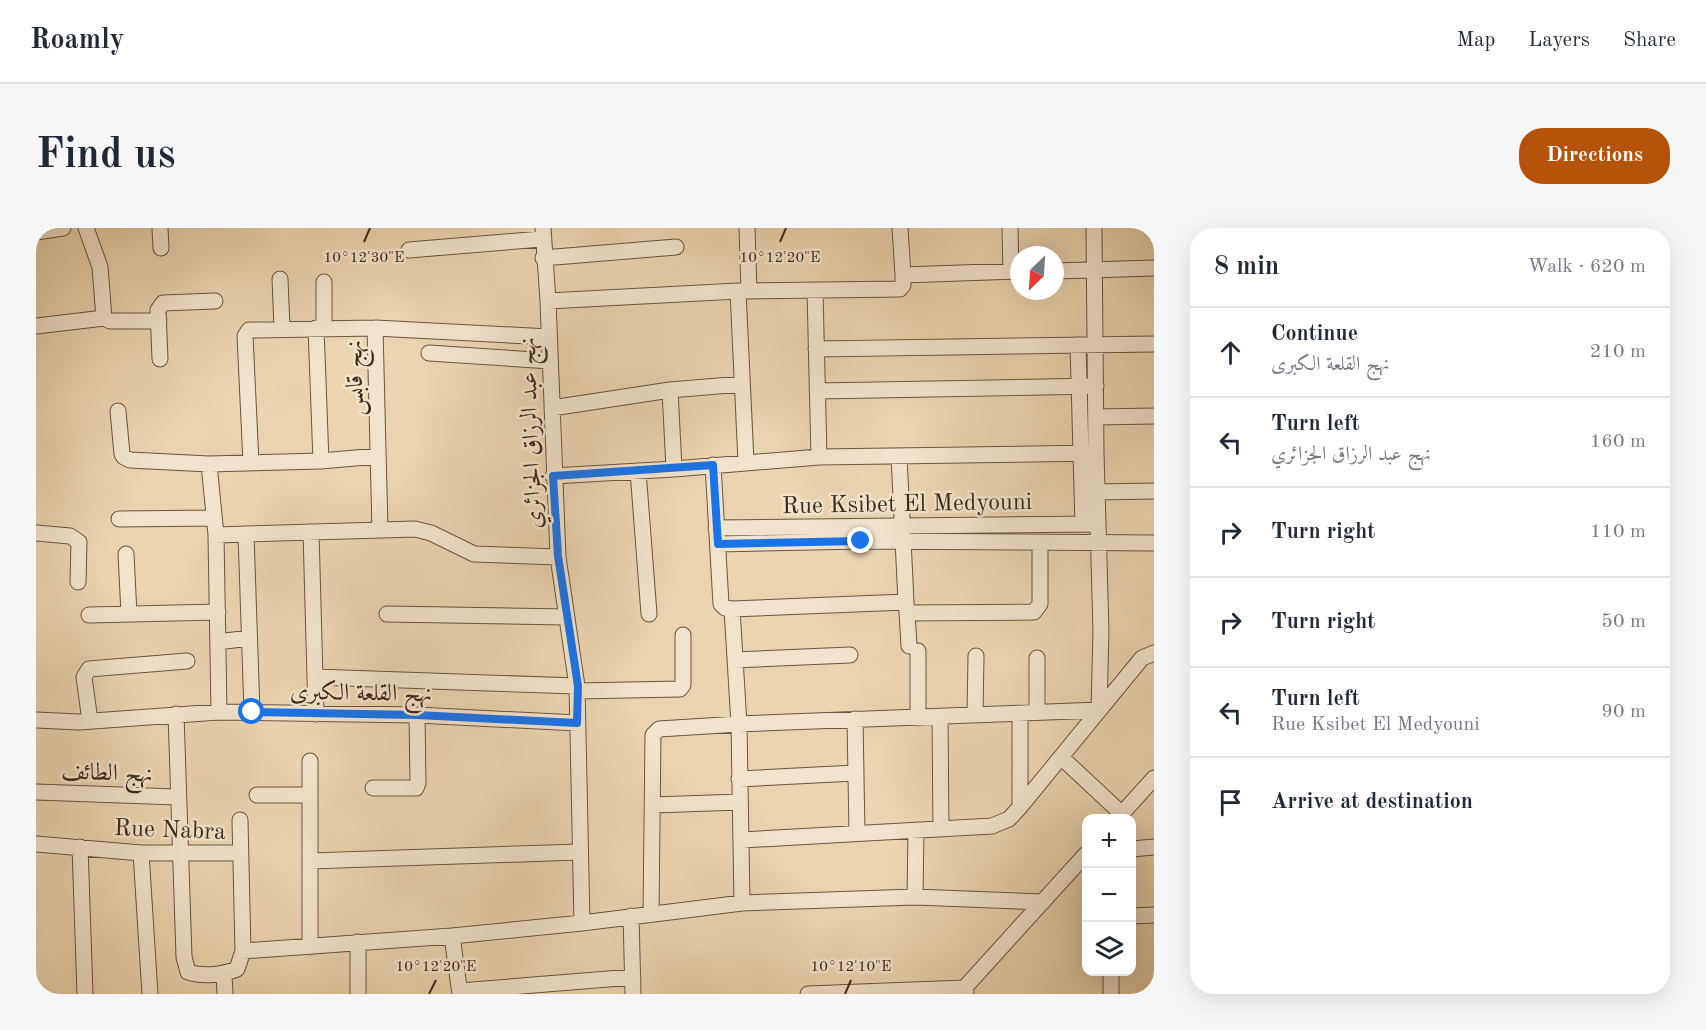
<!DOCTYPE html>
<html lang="en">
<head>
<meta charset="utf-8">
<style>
	:root { --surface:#fff; --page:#f6f6f7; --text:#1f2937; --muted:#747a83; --line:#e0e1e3; --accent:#b45309 }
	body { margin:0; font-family:"Old Standard TT",Amiri,serif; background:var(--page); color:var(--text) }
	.controls { position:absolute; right:18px; bottom:18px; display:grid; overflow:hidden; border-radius:12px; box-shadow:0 6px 24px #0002 }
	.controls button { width:54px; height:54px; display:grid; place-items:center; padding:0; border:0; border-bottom:2px solid var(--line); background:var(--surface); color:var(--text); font:30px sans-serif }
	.compass { position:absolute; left:974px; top:18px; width:54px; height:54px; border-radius:50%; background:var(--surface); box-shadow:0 6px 24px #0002; rotate:205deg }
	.stop { position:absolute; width:18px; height:18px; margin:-14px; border:4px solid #1a73e8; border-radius:50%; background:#fff }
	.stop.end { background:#1a73e8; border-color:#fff; box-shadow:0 2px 6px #0008 }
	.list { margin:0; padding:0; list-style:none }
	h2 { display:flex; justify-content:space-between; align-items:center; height:78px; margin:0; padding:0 24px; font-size:26px }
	h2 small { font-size:20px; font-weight:400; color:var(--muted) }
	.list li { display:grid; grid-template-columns:39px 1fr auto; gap:18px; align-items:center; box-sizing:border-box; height:90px; padding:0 24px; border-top:2px solid var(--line) }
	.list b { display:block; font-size:22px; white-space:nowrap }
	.list p { margin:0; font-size:20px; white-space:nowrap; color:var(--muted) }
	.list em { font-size:20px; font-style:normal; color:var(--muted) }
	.icon { flex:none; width:33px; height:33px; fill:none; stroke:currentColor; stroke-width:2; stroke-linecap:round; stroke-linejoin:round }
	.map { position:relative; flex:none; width:1118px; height:766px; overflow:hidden; border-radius:24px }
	header { display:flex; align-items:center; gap:36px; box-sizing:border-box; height:84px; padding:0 30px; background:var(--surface); border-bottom:2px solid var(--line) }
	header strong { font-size:28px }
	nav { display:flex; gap:33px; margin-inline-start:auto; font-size:21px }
	.intro { display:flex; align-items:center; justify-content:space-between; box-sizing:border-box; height:144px; padding:0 36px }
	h1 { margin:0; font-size:42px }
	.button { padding:15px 27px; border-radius:24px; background:var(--accent); color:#fff; font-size:21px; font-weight:700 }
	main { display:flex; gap:36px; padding:0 36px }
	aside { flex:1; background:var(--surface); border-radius:24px; box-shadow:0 6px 24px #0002 }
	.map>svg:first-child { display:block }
</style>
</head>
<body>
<header>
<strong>Roamly</strong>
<nav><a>Map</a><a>Layers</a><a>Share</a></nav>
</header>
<div class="intro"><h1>Find us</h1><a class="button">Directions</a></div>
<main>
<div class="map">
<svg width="1118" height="766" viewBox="0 0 1118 766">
	<rect width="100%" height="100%" fill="#ebd4b0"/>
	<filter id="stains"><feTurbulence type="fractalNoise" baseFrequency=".00333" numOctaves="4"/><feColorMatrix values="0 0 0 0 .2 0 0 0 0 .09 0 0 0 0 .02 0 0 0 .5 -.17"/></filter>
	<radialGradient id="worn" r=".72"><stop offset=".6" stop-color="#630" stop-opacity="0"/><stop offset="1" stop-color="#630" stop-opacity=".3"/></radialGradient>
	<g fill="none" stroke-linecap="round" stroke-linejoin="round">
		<!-- minor casing -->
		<g stroke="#69543e" stroke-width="17">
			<path id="minor" d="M50,0L64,39L68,90L74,93H123
				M124,0L125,20
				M507,0L512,73L522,329L541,458L546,695
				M711,0L713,63
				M864,0L867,47
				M974,0L975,43
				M1058,0L1060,225L1065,404L1063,482
				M0,4L27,0
				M373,22L506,11
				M507,30L640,19
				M1019,43L1118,40
				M244,51L246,100
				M288,54V100
				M702,63L710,234
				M779,63L783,229
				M512,73L702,63L864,61L867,57V47L983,43
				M0,98L68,90
				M280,100L285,233
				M339,100L344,302
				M1042,117L1047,296
				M780,121L1118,116
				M393,125L514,133
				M124,131L122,82L127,75L179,73
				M634,162L638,241
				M781,163L1060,158
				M516,180L634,162L706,156
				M82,183L86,226L88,229L94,232L173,236L285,233L342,228
				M1061,189L1118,188
				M215,235L209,108L213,102L339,100L513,109
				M173,236L180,307L183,484
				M677,237L685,376L689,380L696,381L703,496L706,675
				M602,243L613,386
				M517,248L638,241L783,229L1060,225
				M1061,264L1118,263
				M83,291L178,290
				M680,300L1062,296
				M275,304L280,486
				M0,305L34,308L43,314L42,354
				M210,306L216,484
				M180,307L379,301L395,305L438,326L522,329
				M682,316L826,313L1118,315
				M90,326L93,386
				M870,374L871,385L998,384L1004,376V314
				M696,381L870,374L863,228
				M871,385L873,418
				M351,386L530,389
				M53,387L182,384
				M182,414L213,410
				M699,432L814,427
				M279,449L541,458
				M541,463L644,461L647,457V407
				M1001,484V430
				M140,486L148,729L152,744C167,749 186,747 201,741L207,723L204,592
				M939,486L940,428
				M984,486V579
				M904,489L905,601
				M882,490V423
				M819,491L821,605
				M0,492L43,494L183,484L381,487L541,495
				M54,493L48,449L53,441L151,433
				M1025,529L1086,586
				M703,551L819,545
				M337,560H380L382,555L381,487
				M0,564L141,569
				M221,567H273
				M617,577L704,574
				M1082,590L1118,550
				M706,612C789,607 873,603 956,598L973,591L984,579L1106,430L1118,425
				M0,616L105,625H204
				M44,619L49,766
				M1096,621L1118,619
				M105,625L114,766
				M274,633L543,624
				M879,669L880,604
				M615,685L617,507L623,501L703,496L1063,482
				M595,688L597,766
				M1096,688L1118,687
				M416,708L424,766
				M274,719V533
				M207,723L416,708L546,695L706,675L879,669L1007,674
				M188,746L189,766
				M424,763L597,749
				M322,766V714
				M772,766L929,760L930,764
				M923,766L1050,626
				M1075,766V744"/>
		</g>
		<!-- minor -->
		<use href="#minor" stroke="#f2e3cc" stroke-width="15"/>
	</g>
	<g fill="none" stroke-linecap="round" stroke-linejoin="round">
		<!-- route -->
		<path stroke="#1a73e8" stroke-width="8" d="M216,484L381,487L541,495L542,458L522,328L517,248L677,237L682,316L825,313"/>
	</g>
	<!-- ticks -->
	<path fill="none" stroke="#3e2918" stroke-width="2" d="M328,14L334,0M744,14L750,0M393,766L400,752M809,766L815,752"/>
	<g text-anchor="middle" stroke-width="5" stroke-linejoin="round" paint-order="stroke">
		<!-- street labels -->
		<g font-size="24" fill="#3e2918" stroke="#f2e3cc">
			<text transform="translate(318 150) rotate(-91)" y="8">نهج قابس</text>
			<text transform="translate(494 205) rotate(-92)" y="8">نهج عبد الرزاق الجزائري</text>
			<text transform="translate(871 275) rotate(-1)" y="8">Rue Ksibet El Medyouni</text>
			<text transform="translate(325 464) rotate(1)" y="8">نهج القلعة الكبرى</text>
			<text transform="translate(71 544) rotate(2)" y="8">نهج الطائف</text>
			<text transform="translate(134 601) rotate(2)" y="8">Rue Nabra</text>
		</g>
	</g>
	<g font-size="15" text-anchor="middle" fill="#3e2918" stroke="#f2e3cc" stroke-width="5" stroke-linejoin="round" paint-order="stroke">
		<text x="328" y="34">10°12'30"E</text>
		<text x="744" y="34">10°12'20"E</text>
		<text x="400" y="743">10°12'20"E</text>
		<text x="815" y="743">10°12'10"E</text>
	</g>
	<rect width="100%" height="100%" filter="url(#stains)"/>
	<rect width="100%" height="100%" fill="url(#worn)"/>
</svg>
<div class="controls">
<button>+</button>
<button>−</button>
<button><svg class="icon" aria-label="layers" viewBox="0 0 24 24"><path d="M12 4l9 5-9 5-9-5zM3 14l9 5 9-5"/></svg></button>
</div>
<svg class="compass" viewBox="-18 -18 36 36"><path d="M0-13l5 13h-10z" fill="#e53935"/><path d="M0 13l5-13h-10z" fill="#747a83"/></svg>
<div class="stop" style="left:216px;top:484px"></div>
<div class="stop end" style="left:825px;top:313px"></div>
</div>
<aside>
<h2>8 min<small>Walk · 620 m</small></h2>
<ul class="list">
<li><svg class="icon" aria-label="ahead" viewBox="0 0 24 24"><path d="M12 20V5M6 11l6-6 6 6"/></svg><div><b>Continue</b><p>نهج القلعة الكبرى</p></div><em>210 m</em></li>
<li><svg class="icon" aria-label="left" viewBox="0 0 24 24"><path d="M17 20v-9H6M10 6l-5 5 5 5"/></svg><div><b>Turn left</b><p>نهج عبد الرزاق الجزائري</p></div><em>160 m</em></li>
<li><svg class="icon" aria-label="right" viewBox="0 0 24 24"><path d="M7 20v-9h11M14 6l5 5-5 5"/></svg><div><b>Turn right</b></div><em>110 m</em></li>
<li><svg class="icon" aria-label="right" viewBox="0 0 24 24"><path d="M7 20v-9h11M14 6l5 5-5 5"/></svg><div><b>Turn right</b></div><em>50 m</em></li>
<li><svg class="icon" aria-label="left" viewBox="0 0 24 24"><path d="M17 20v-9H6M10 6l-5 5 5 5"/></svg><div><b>Turn left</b><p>Rue Ksibet El Medyouni</p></div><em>90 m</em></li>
<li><svg class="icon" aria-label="arrive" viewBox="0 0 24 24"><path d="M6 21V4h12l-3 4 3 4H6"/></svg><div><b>Arrive at destination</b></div></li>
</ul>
</aside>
</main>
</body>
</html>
